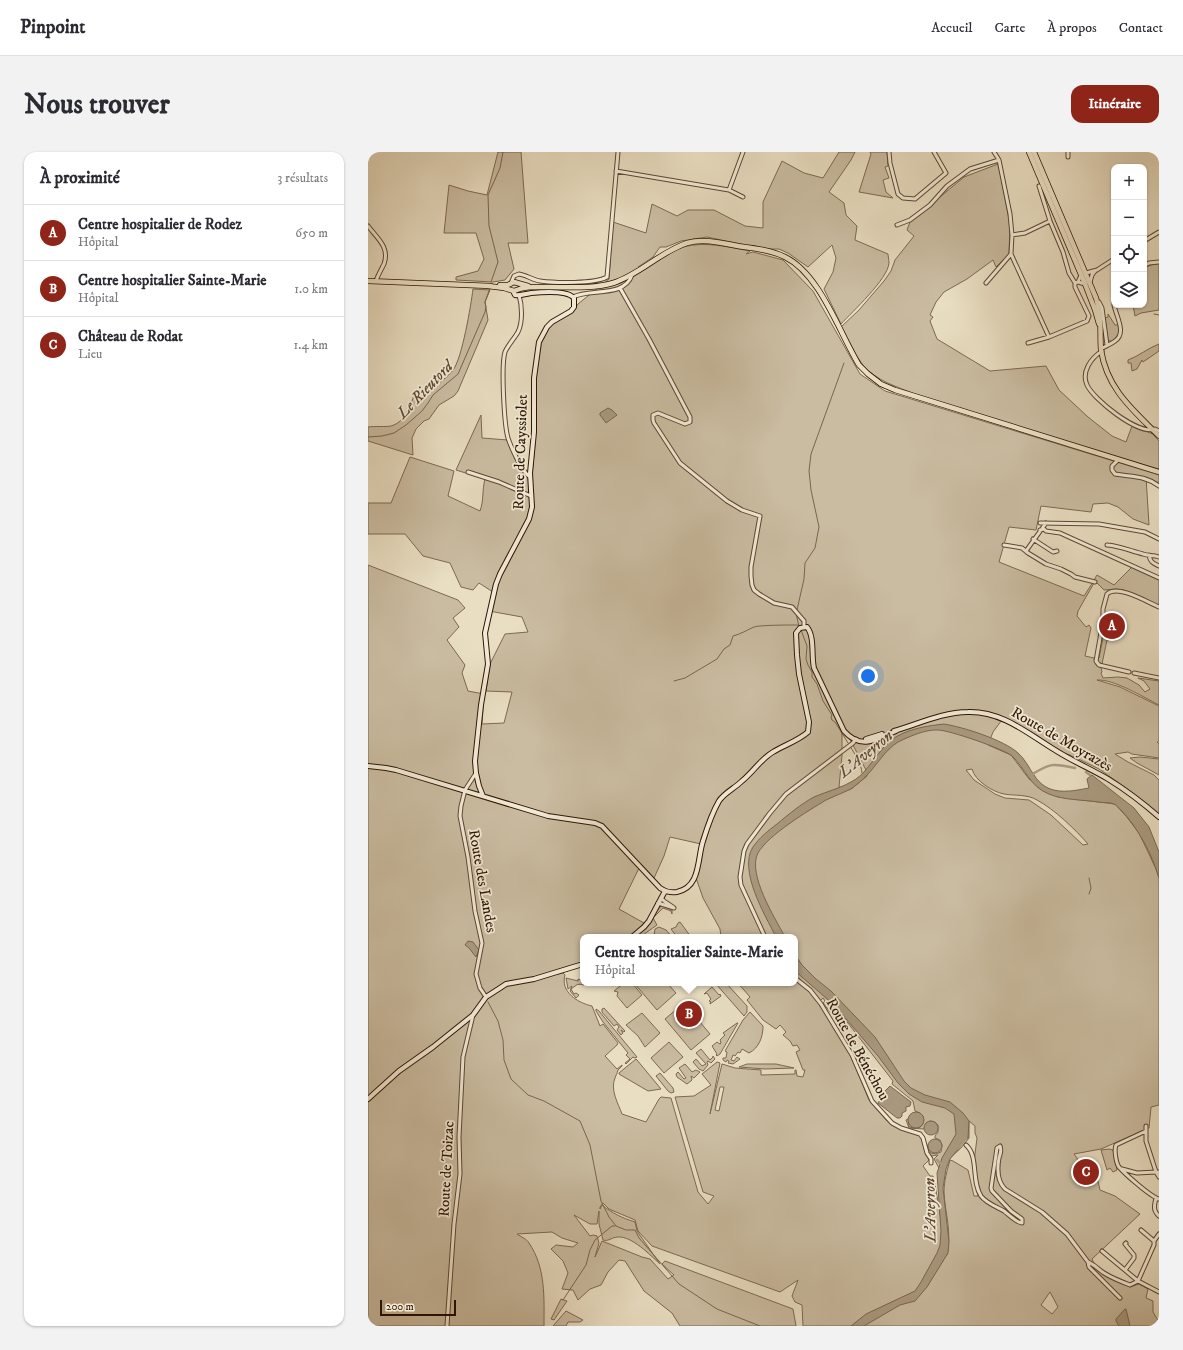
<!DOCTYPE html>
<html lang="fr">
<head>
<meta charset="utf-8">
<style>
	:root { --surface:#fff; --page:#f2f2f3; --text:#2b2b33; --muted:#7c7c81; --line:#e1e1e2; --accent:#8f2418 }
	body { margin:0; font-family:"IM FELL DW Pica",serif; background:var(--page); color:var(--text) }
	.controls { position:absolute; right:12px; top:12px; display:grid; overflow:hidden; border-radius:8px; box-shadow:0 1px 3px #0004 }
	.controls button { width:36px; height:36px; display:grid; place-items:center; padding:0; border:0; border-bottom:1px solid var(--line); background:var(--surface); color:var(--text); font:20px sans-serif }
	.scale { position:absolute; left:12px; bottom:10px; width:76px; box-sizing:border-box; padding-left:4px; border:2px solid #301500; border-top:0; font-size:11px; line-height:14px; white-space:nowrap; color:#301500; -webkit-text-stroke:3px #f1ead7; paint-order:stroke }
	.you { position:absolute; left:500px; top:524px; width:14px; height:14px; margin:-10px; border:3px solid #fff; border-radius:50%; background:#1a73e8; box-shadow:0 0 0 6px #1a73e833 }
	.badge { display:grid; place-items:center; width:26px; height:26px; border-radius:50%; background:var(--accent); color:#fff; font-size:13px; font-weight:700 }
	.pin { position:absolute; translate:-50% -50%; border:2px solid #fff; box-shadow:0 1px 4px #0006 }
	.popup { position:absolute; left:212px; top:782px; width:218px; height:52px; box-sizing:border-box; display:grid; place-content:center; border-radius:8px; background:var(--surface); filter:drop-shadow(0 1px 3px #0005); font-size:13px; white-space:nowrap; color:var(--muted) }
	.popup b { font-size:15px; color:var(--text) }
	.popup::after { content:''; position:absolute; left:50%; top:100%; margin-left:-8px; border:8px solid transparent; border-top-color:var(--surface) }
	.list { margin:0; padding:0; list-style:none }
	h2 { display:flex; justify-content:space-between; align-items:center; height:52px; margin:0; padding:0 16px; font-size:17px }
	h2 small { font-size:13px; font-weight:400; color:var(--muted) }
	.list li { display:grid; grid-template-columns:26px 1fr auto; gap:12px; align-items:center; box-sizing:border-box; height:56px; padding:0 16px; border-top:1px solid var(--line) }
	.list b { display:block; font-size:15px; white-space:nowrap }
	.list p { margin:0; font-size:13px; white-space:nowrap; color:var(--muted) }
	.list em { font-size:13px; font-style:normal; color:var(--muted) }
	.icon { flex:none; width:22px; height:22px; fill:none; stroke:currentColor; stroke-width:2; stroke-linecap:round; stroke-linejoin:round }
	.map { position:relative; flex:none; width:791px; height:1174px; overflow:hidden; border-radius:12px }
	header { display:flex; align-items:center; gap:24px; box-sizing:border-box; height:56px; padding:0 20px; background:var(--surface); border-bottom:1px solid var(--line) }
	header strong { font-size:19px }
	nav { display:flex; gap:22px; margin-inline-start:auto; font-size:14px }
	.intro { display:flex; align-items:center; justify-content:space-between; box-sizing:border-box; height:96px; padding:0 24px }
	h1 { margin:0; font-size:28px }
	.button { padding:10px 18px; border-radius:12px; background:var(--accent); color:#fff; font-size:14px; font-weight:700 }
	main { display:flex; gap:24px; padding:0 24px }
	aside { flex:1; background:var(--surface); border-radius:12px; box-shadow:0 1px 3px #0004 }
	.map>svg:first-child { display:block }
</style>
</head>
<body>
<header>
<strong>Pinpoint</strong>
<nav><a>Accueil</a><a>Carte</a><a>À propos</a><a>Contact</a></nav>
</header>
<div class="intro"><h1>Nous trouver</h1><a class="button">Itinéraire</a></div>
<main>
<aside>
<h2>À proximité<small>3 résultats</small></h2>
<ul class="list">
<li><span class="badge">A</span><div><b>Centre hospitalier de Rodez</b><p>Hôpital</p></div><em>650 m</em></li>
<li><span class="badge">B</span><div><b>Centre hospitalier Sainte-Marie</b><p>Hôpital</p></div><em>1.0 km</em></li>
<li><span class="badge">C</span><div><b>Château de Rodat</b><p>Lieu</p></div><em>1.4 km</em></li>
</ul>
</aside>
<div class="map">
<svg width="791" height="1174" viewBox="0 0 791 1174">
	<rect width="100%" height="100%" fill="#e9dec2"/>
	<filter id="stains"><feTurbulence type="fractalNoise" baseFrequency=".005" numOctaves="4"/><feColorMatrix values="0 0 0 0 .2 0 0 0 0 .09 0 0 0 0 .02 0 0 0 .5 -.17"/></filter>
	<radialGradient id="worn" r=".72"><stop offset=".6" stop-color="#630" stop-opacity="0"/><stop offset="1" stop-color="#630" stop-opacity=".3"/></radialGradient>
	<!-- green -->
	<path fill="#cabca1" stroke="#7d6850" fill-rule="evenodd" d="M130,0H153L160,91H140L146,117L137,128L125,130L88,128V125L110,119L116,107L108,81H76L81,33L100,39L119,43Z
		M471,0H487L483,8L461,40L476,51L478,63L489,74L487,88L520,102C520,104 521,108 521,111C520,127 484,160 473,172L456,137L465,120L468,106L464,93L440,115L420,101L411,97H396L339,85L313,89L298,95H292L285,105L270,115L274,118C286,112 303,99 315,95C337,89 360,95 382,99L378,102L385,100L415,108L445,139L492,222L517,239L791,323V331L778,325L781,373L765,367L750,355L740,351L725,352L723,360L673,354L668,378L641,375L631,410L716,444L725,430L726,431L710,459L709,464L718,475L721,473L723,476L717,504L726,506L728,513L733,515L734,520L733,521L735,526L750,525L759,526L771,533L777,540L782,537L776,529L770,526L791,529V553C775,545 746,527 729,528L752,535L791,554V590H789L791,592V606L764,602L760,600L747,602L760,610L786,623L791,628V663L758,636L731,617L702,603L695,601L667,582L636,565L625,580L620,593L643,603L661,627L690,645L747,652L758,664L771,681L788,717L791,726V953L783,955L781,976L733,997L706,1002L709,1006L715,1028L717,1029L729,1025L732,1038L747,1044L772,1062L724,1107C727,1117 752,1129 762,1135L771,1132L780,1137L778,1146L785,1149V1160L791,1170V1174H435L434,1153L427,1150L424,1144L430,1128L412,1140L284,1094L270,1079L267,1068L241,1057L235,1051L232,1055V1057L234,1053C244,1061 254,1066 267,1070L269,1079L292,1112C282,1103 264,1084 250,1085C244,1085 240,1090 235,1088L231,1072V1059L229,1072H222L206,1063L222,1084L225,1083L229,1084L231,1091L227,1105L234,1089L274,1105L282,1107L300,1127L306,1123L294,1112L297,1109L425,1157L428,1174H312L304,1161L276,1139L257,1109L251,1108L240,1120L233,1133L222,1137L210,1148L205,1138L194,1137L200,1121L195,1109L183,1097L188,1093L205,1095L210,1091L194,1086L184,1080L149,1082C153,1085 159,1087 161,1091C178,1116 176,1146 176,1174H0V413L90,448L97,456L85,466L91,475L79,488L97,513L94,521L100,539L116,542L114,572L136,571L144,540L118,539L122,512L137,482L160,480L154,465L121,459L125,440L111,431L105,438L93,435L82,411L55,404L37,382H0V351H23L42,305L86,319L80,344L112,359C116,348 114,338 117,327L88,318L113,263L114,286L140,288L154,320L164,324L168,280L167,233L170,196L178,180L184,172L205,160L210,152L241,127L245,70L278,81L284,52L309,64L320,58H346L377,74L395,76V50L414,9L436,21L455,26ZM474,572L498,618L499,624L483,637L471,635L474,603ZM604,617C607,629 625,640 636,642C647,644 659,642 669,648C686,657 708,678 720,692L715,693L683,663L661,648L637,646L627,642L606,628L598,618ZM302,685L333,692L327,723L335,746L352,777L353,785H427V831H370L382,845L379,848L395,868L408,877L412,873L418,880L415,883L422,889L425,894L429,893L432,898L428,900L435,918H437L435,925L429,924L428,918H427V922L393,923V918L367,916L354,912L342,962L352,911L349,910L334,922L343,933L326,944L307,945L335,1040L346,1044L340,1052L330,1040L303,946L293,945L291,947L278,970L254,962C250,951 242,938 247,926C248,923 249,922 250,918L254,914V913L249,917L237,904L249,893L250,891L235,872L232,874L224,854C210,851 192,840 197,823L195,821L185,823L192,817L215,810V785H261L276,771L251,757L273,712L286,726L296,704ZM455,846L457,849L455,851L462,860L469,857L525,929L524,932L545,949L547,959L552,961L555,964V972C552,977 546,978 541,974L540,967L538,968L541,976L556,977L558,971L562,969L567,970L570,973V980L567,984V986L572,988L574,993L573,1000L568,1002L563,1001L558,991L561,1002L563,1004L570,1003L566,1007L571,1016L593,996L601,986V969L607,974V981L609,986L606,1010L610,1044H606L600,1018L585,1009L582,1008C579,1019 576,1029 576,1040C577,1062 584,1079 579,1103L567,1032L565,1024H562L555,1014L561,1008L553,986L550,982L529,975L519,969L501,948L483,904L474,889L452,849ZM352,935H356L351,959L347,958ZM682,1140L690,1155L684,1162L673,1153Z
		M502,0H519L520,14L517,15L521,26L515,28L518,40L525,46L491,40L503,2Z
		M630,12L632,19L642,73L641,102L628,115L625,108L599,127L576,140L568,150L562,163L565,165L562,169L569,187L622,219L678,214L691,238L720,265L744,284L758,290L764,274L785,282L791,289V319L547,242C530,235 508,229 495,213C486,202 480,188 473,175L491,158L516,129L523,119L527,108L546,84L539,78L542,70L596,25Z
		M791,111V158L773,161L767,164L765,153H776V118L780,114Z
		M105,137L122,138L117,150L120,168L90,239L86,244L71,253L61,267L56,269L48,277L44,286L45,303L0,289V275C6,274 19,275 23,274C38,270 43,251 48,238C52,238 57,238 60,237C67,235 81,224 85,218C94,207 103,153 105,137Z
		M740,162L747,173H751V181L747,187L744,189H740L737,166L740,165Z
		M791,192V199L775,210L774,208L769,217L764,219L763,211H760V208C771,204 780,196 791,192Z
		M764,415L791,427V454L756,438L749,437L736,438L726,428L729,423L746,433Z
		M735,484L741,488H739L734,512L730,510L729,506H731L735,486L733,485Z
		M772,605L791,607V623L769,611L762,606Z
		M293,754H296L304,758V762L303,759L295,756L285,766L289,773L272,785H267Z
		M312,770L323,785H309L303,777L308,775L310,771Z
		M291,775L298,778L304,785H290L288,782L286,783L287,777Z
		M198,826L210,829V827L215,829L216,833L211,832V833L210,832L203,837L206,842L208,841L211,843L208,846L202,839L204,834L200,837Z
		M256,831H264L274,843L259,856L249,844L250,840L246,839Z
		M266,831H299L308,841L289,858Z
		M349,831H358L379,854V860L376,864L348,832Z
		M344,835L351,843L352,842L353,844L342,852V851L343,850L341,849L343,847L339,841L336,842Z
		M316,851L342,882L323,898L297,867Z
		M236,856L257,879L256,880L253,878L255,881L253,883L249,878L251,875L249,872L246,874L234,860V857Z
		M228,857L231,859L269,905L267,906L265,905L258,912L257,911L262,907L258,903L260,901L235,870L228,859Z
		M382,860L395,874C395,885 391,896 381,901L374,897L372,901L370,900L367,904L365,903L363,908L366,909L369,905L372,907L365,912L360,911L361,909L359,908L358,910L355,908V906H358L359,900L357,899L375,868Z
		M274,861L292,881L277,895L270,884L258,873Z
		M369,871H370L352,902L349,904L348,903L349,902L344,894L349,890L352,892L353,891L352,888L357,883L355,881Z
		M301,890L315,905L296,921L283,906Z
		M333,897L342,908L345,905V904L347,907L343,911L340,909L339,910L340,913L335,919L331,917L325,910L328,907L334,914L338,912L328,901Z
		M268,907L269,908L293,937L280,939L251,922V921Z
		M317,912L324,920L328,918L332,920L326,926L323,924L324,928L319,932L309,925L308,922L310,920L316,927L318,926L311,916Z
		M379,912H408L426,916L397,917L371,915Z
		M292,921L305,936L306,940L303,941L300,939L288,924Z
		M741,997L745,998L749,1018L745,1020L742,1016L739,1018L733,998Z
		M193,1147L199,1149L186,1168L183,1167Z
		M198,1159L215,1168L212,1170H200L198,1174H185Z"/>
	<!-- water -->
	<path fill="#aa9a80" stroke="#79654d" d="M240,256L244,258L249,263L238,271L232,263V261Z
		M576,572C595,575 636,588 650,601C657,607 661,616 666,623C679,644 700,640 721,636L719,627L724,623L766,656L781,675L791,700V726C784,702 770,676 753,658C751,657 749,653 746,652C742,650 736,651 731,650C717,648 694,648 681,642C662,635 657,616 644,604C636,597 581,578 570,578C558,577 540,585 530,590C517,598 509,613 499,623C495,628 488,633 483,637C475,641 466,644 458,648C440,659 400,683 390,701C379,722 407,766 417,785H408C397,763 370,718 385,695C391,686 401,678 409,672C421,662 433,652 446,645C460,639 474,636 488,627C498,620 504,609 512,600C515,596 518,592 522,589C537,577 558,574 576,572Z
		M100,789L105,790L111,798L108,805L101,796L97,793Z
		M427,803L434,813L448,827L463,839L507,885L536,929L543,936L557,943L582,950L595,961L601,969L600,986L596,988L592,992V995L582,1007L578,1017L575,1036L581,1090L580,1101L559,1135L547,1149L532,1153L496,1174H483L498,1162L547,1139L553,1130L569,1101L572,1093L573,1079L569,1021L574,1006L588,982L586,962L577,956L554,950L541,942L530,931L510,904L466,853L427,819Z
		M522,934L543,950L542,954L538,955V959L534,961V964L532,966H529L510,951L515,943L514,942Z
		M540 968a8 8 0 1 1 16 0a8 8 0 1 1-16 0Z
		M556 976a7 7 0 1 1 14 0a7 7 0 1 1-14 0Z
		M560 994a7 7 0 1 1 14 0a7 7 0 1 1-14 0Z
		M757,1157H758L762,1174H751L748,1169V1167Z"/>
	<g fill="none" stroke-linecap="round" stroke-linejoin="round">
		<!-- stream -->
		<path stroke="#79654d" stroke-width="1" d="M123,130L130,110L121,74L120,43L132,16L135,0
			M786,162L791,163
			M0,285L14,284L26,281L38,273L54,259L60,251L65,243L90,222L117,160L118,155L117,150L122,136
			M429,458L436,427L437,411L447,396L451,375L443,338L441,319L443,302L476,211
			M428,461L431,475
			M433,478L439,494L438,507L440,513L444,520V525L449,532L455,549L464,563L463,565L464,568L467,570L480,591
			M306,529L317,526L349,507L356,497L362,493L365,484C373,482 379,478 386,475C391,473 422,473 430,473
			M482,594C487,603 493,610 494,621
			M721,742L723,736L721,726
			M120,850L130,869L135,888L136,908L143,927L160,943L176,949L212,969L222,993L233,1049L241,1065L248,1074L258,1078H267L271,1086L311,1132L349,1157L392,1174
			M195,1148L218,1113L222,1098L227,1088L244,1074H247"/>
		<!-- canal -->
		<path stroke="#aa9a80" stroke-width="2.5" d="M718,620L722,623
			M663,623C682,611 685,611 707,616
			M590,996L598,986
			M569,1008L574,1013"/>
		<!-- street casing -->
		<g stroke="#5e4730" stroke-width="5">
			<path id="street" d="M521,0L522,11L530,42L535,46L547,47L578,21L566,0
				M626,0L631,8L642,62L644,83L643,102L681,185L719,169L721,164L707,135V131L710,130
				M700,0V5
				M248,19L361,38L375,45
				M671,34L682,69L695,100L701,121L707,131
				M361,38L375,0
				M529,73L542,68L562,53L579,34L602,17L631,8
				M0,74C9,86 22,95 16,112C13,118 10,123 8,129
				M644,83L657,81L682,69
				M776,89L791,80
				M776,114L781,111L791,110
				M718,121L729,118L746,107
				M713,123L710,130L717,132
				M722,130L724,123L727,119
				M143,131L146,124L151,122C158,123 165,128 172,129C187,131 227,132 239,125L250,0
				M618,131L643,102
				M252,136L281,187L322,265V270L317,272L290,261L285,263V268L286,271L312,311L359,349L374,358L392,364L383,415V424L384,433L386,438L391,442L406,451L424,455L436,469V474
				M151,143C154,153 155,170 150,180C146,187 140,193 137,200C133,213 136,272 140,286C143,295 154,320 162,325
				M746,144V153
				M205,145C222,136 256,146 264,123
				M731,150L734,156L739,193
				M660,191L681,185
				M733,197C738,194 743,192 747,189C759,181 748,164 746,153
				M734,199C723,206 713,220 719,233C726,248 770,283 787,277L791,279
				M750,308L744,314V318L747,322C764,325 776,323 791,334
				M100,320L131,330L163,344
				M672,371L731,372L777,380L791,387
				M672,378L676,377L678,379L692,381L791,426
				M665,387L685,400L689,399
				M636,393L654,396L660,401L678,412L693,417L703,422L707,425L727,430
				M739,393C752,394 763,399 775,402C780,404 785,403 791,405
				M658,399L678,371
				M781,403C782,410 785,411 791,414
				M761,520L731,513L728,509L735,469V457L739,442C750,432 779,450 791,455
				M766,521L791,526
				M108,621L97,638L93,654L92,664L100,705L107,759L114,791L108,822L112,836L118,845
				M293,746L296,749L305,755
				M290,751L306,756
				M397,785L373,733L372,725L376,699L379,692L402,661L418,642L485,591L488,587
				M427,826L442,838L453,852L484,903L504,949L524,971L533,976L552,982L555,986L559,1001L563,1007V1011
				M778,974V989L788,1020H791
				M778,979L748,993C746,998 748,1011 751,1015C757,1022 783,1045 791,1047
				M598,993C611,1004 603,1029 613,1044C618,1051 629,1055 636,1059C641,1063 649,1071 654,1071V1067L643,1059L624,1039L623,1036L629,996L632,994C634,999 632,1002 631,1006C629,1017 629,1029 637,1037L674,1060L699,1082L720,1110C726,1112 731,1118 736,1121C744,1126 754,1130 762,1133L770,1129
				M754,1017L769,1021L788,1020L791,1025
				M788,1046C786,1054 785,1059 791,1064
				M773,1078L786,1089
				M734,1099L770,1129L791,1140
				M720,1110L721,1115L752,1146
				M757,1118L766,1106V1103L757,1092L758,1091
				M770,1129L786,1093V1089L791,1082
				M79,1174L86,1072L92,1022L91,985L95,905L105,863"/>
		</g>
		<!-- secondary casing -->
		<g stroke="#301500" stroke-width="6">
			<path id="secondary" d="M526,579C550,572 575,560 600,560C634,559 659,581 687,598C704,609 723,617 740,627C758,638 775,651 791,665
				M498,587L514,582
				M0,614L18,616L28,618L180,664L227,671L234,674L292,736C298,740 302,741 309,740C333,735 329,707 335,689C339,676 344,661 351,649C356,641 367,636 374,629C385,620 393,607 405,600C416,593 430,589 440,580L441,570L431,522L429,503L428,481L432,476L439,475C447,485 443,504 446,516L476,579C493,598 508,588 528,579
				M115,644L111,634L108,621L107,609L113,553L120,512L117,481L128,432L132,422L161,367L164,355L162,321L166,280V226L171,190L179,175L184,170L203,159L206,155V146C199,138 173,140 163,141C157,142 152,144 147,143L145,139
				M264,785L276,775L281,769L297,739
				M0,947L31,919L65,895L105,863L118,845L132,836L138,832L166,827L215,812"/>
		</g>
		<!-- primary casing -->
		<g stroke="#301500" stroke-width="6">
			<path id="primary" d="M661,0L717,132L727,158L731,172
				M666,0L728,146C730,153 732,160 732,167C733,177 732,188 733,198C739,237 765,258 791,284
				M0,129L123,134
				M132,133H140L146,130L160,134
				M120,134L136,136L146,139C157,134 169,135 181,135C202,135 224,137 245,131C271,123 292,100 319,91C335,86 354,91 370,94C385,96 403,98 417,105C452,122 471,180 491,213L500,222L513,232L527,238L791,320"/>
		</g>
		<!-- street -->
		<use href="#street" stroke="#f1ead7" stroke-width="3"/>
		<!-- secondary -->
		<use href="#secondary" stroke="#f1ead7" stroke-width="4"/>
		<!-- primary -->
		<use href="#primary" stroke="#e9dec2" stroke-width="4.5"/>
	</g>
	<g text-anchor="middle" stroke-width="3.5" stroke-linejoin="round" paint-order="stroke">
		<!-- street labels -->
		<g font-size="15" fill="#301500" stroke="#f1ead7">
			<text transform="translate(152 300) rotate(-88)" y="5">Route de Cayssiolet</text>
			<text transform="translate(694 587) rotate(30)" y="5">Route de Moyrazès</text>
			<text transform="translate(115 729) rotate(80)" y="5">Route des Landes</text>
			<text transform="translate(490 897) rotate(61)" y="5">Route de Bénéchou</text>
			<text transform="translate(78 1017) rotate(-87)" y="5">Route de Toizac</text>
		</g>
		<!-- water labels -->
		<g font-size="16" font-style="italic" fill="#614a33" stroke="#f1ead7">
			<text transform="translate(56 237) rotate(-46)" y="6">Le Rieutord</text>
			<text transform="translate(497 601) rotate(-39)" y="6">L'Aveyron</text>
			<text transform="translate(561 1058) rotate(-91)" y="6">L'Aveyron</text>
		</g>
	</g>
	<rect width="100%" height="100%" filter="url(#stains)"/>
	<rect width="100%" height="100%" fill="url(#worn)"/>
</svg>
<div class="controls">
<button>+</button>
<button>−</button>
<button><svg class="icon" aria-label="locate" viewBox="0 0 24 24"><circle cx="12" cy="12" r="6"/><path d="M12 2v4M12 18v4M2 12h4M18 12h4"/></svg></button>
<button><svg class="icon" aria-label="layers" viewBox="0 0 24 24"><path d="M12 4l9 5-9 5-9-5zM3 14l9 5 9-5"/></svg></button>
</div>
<div class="scale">200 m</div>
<div class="you"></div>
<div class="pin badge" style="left:744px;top:474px">A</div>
<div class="pin badge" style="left:321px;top:862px">B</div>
<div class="popup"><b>Centre hospitalier Sainte-Marie</b>Hôpital</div>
<div class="pin badge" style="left:718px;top:1020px">C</div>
</div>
</main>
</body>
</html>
